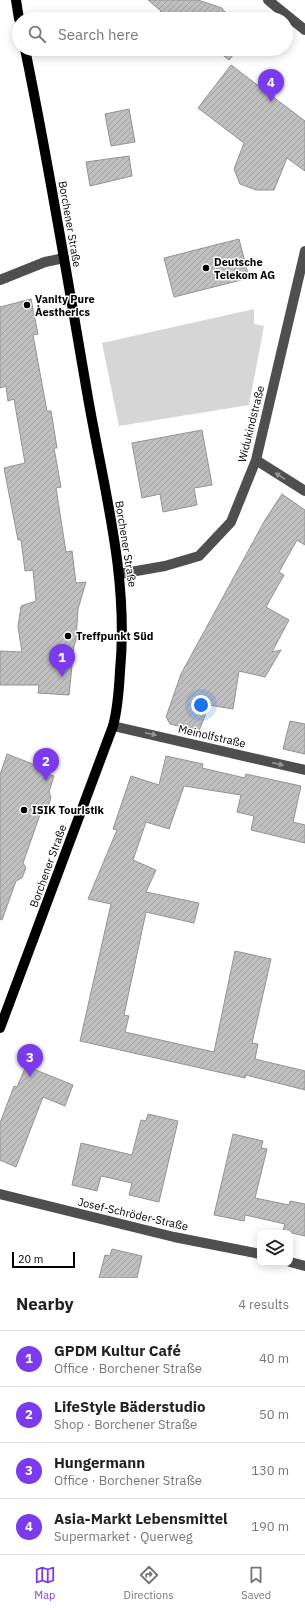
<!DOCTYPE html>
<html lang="en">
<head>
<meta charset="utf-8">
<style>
	:root { --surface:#fff; --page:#f2f2f2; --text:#222; --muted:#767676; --line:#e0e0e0; --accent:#7c3aed }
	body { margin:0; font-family:"IBM Plex Sans",sans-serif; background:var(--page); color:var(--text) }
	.controls { position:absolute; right:12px; bottom:12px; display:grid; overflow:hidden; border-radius:8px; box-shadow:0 2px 10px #0003 }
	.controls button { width:36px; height:36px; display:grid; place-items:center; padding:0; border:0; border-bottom:1px solid var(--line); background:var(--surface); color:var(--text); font:20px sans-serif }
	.scale { position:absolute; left:12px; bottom:10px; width:63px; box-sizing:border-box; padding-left:4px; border:2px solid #000; border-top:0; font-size:11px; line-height:14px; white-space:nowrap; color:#000; -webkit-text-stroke:3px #fff; paint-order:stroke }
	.you { position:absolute; left:201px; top:705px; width:14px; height:14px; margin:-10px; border:3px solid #fff; border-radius:50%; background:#1a73e8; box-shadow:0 0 0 6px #1a73e833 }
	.badge { display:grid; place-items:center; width:26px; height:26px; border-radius:50%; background:var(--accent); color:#fff; font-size:13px; font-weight:700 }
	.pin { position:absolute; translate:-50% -33px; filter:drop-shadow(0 1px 2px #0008) }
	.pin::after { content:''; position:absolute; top:21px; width:14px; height:12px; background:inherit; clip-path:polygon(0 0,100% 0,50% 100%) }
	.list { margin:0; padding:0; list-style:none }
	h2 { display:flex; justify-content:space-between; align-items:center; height:52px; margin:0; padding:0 16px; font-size:17px }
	h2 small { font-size:13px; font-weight:400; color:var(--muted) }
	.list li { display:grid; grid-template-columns:26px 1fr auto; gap:12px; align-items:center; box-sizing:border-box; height:56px; padding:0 16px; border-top:1px solid var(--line) }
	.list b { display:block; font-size:15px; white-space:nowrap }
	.list p { margin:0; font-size:13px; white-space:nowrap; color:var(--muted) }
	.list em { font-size:13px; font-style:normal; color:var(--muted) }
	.icon { flex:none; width:22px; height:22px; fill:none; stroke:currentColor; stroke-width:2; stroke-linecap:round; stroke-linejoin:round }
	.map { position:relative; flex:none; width:305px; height:1278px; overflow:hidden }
	.search { position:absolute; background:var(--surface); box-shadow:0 2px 10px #0003; left:12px; right:12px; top:12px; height:44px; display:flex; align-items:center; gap:10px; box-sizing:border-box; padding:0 14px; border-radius:22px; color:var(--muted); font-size:15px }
	.sheet { height:276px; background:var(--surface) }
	nav { display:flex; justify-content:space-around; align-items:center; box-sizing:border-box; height:56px; border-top:1px solid var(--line); background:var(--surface); font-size:11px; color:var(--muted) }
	nav a { display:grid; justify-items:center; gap:2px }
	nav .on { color:var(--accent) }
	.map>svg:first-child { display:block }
</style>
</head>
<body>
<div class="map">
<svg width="305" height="1278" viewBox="0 0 305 1278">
	<defs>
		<pattern id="building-hatch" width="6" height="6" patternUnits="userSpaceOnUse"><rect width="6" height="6" fill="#bfbfbf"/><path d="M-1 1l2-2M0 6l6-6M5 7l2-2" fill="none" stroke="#a2a2a2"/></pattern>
	</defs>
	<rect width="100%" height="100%" fill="#fff"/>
	<!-- green -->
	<path fill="#d6d6d6" d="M254,309V324L264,326L249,405L119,426L102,343Z"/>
	<!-- building -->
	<path fill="url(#building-hatch)" stroke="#939393" d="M148,0H198L222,8L224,11L234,19H153L161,11Z
		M215,49H238L229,60Z
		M231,65L305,121V171L287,158L274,190H256L240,184L234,169L244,143L198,108Z
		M129,109L135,142L111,146L105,114Z
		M129,156L132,176L90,186L86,162Z
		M239,239L249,278L174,297L164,258Z
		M31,299L38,334L33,335L47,411H51L57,448H54L61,487L56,488L66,552L72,551L76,583L86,582L78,609L76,640L74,646L69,695L38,693L39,685H0V651L22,652L18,627L21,606L36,601L33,570L25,571L21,540H18L4,468L25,463L14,399L8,401L6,386L0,388V307Z
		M202,430L212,485L194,488L197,505L163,512L160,494L142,498L132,443Z
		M282,494L305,510V545L297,540L279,572L284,575L266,607L289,620L272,652L281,650L265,677L239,671L233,709L209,705L199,731L170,724L166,717L181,674L265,520Z
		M290,721L305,724V754L283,749Z
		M7,754L38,766L37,770L54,776L49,792L51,797L50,801L48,807L42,809L23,863L26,868L22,878L16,881L2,920L0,919V775Z
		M166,756L203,764L202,768L245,778L246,774L301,786L293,822L305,825V843L251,830L254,816L237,812L241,795L184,786L169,829L146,822L133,860L156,870L146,892L199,903L194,923L146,912L124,1015L129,1016L125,1032L214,1052L235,951L271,959L252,1043L258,1044L255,1059L305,1071V1090L246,1075L245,1078L80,1041L111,904L88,899L117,830L113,829L131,776L159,785Z
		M26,1066L73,1085L65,1106L43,1097L16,1167L0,1160V1123L14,1086L17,1087Z
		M148,1114L178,1121L159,1202L129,1195L132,1183L101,1176L97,1191L72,1185L81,1143L132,1155L141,1120L146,1121Z
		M233,1134L263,1141L261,1148L267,1149L255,1198L289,1205L290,1201L305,1204V1236L283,1231L285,1224L245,1215L244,1221L214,1215Z
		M112,1249L142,1256L137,1278H99L105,1255L110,1256Z"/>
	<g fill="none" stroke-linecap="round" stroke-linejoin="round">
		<!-- minor -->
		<path stroke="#4f4f4f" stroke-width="10" d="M268,0L305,30
			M0,280L45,262L64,258
			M256,460L305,491
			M119,574L165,566L199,556L231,522L256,460L305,251
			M113,726L305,770
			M0,1194L174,1237L260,1254
			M290,1262L305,1266"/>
		<!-- major -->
		<path stroke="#000" stroke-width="10" d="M16,0L19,19
			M0,1028L113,726C118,708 119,690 120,671C129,578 104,490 88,398C68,282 49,165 25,49"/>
	</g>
	<!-- one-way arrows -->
	<defs><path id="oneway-solid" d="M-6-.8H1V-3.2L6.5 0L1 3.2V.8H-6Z"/></defs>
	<g fill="#959595">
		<use href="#oneway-solid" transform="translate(280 476) rotate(-147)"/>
		<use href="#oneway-solid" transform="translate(151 734) rotate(13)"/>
		<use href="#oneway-solid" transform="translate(278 764) rotate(13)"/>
	</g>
	<!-- markers -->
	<g fill="#000" stroke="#fff" stroke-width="1.5">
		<circle cx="206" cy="268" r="4"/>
		<circle cx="27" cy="305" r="4"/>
		<circle cx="68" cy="636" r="4"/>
		<circle cx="24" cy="810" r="4"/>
	</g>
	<g text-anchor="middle" stroke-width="3" stroke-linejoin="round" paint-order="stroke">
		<!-- street labels -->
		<g font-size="11" fill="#000" stroke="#fff">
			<text transform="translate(70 224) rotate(80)" y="4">Borchener Straße</text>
			<text transform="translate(251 424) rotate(-76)" y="4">Widukindstraße</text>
			<text transform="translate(126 544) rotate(81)" y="4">Borchener Straße</text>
			<text transform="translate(212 736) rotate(13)" y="4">Meinolfstraße</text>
			<text transform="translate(48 866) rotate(-70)" y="4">Borchener Straße</text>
			<text transform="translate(133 1214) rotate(13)" y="4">Josef-Schröder-Straße</text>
		</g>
		<!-- poi labels -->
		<g font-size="11" font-weight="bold" fill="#000" stroke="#fff" text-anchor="start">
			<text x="214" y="266">Deutsche<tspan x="214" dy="13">Telekom AG</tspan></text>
			<text x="35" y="303">Vanity Pure<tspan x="35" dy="13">Àestherics</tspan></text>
			<text x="76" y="640">Treffpunkt Süd</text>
			<text x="32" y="814">ISIK Touristik</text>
		</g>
	</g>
</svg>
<div class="controls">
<button><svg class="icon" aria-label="layers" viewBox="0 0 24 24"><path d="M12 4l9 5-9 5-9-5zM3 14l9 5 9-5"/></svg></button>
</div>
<div class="scale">20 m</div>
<div class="you"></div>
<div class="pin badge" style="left:62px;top:677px">1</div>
<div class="pin badge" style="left:46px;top:781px">2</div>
<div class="pin badge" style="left:30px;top:1077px">3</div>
<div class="pin badge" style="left:271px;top:102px">4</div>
<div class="search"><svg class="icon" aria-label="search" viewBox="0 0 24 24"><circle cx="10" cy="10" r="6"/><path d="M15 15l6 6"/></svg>Search here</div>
</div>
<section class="sheet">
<h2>Nearby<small>4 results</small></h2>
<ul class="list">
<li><span class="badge">1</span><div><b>GPDM Kultur Café</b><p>Office · Borchener Straße</p></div><em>40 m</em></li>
<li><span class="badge">2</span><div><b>LifeStyle Bäderstudio</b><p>Shop · Borchener Straße</p></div><em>50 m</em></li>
<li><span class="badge">3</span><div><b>Hungermann</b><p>Office · Borchener Straße</p></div><em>130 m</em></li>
<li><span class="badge">4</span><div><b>Asia-Markt Lebensmittel</b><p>Supermarket · Querweg</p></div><em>190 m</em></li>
</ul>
</section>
<nav>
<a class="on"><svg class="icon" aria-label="map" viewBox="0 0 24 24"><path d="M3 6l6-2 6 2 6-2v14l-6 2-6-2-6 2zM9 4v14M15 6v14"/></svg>Map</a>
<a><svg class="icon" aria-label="directions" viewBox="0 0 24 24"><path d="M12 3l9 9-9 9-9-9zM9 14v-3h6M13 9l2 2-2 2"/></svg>Directions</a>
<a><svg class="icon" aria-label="saved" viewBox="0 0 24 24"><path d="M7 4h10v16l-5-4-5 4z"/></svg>Saved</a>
</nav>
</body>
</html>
